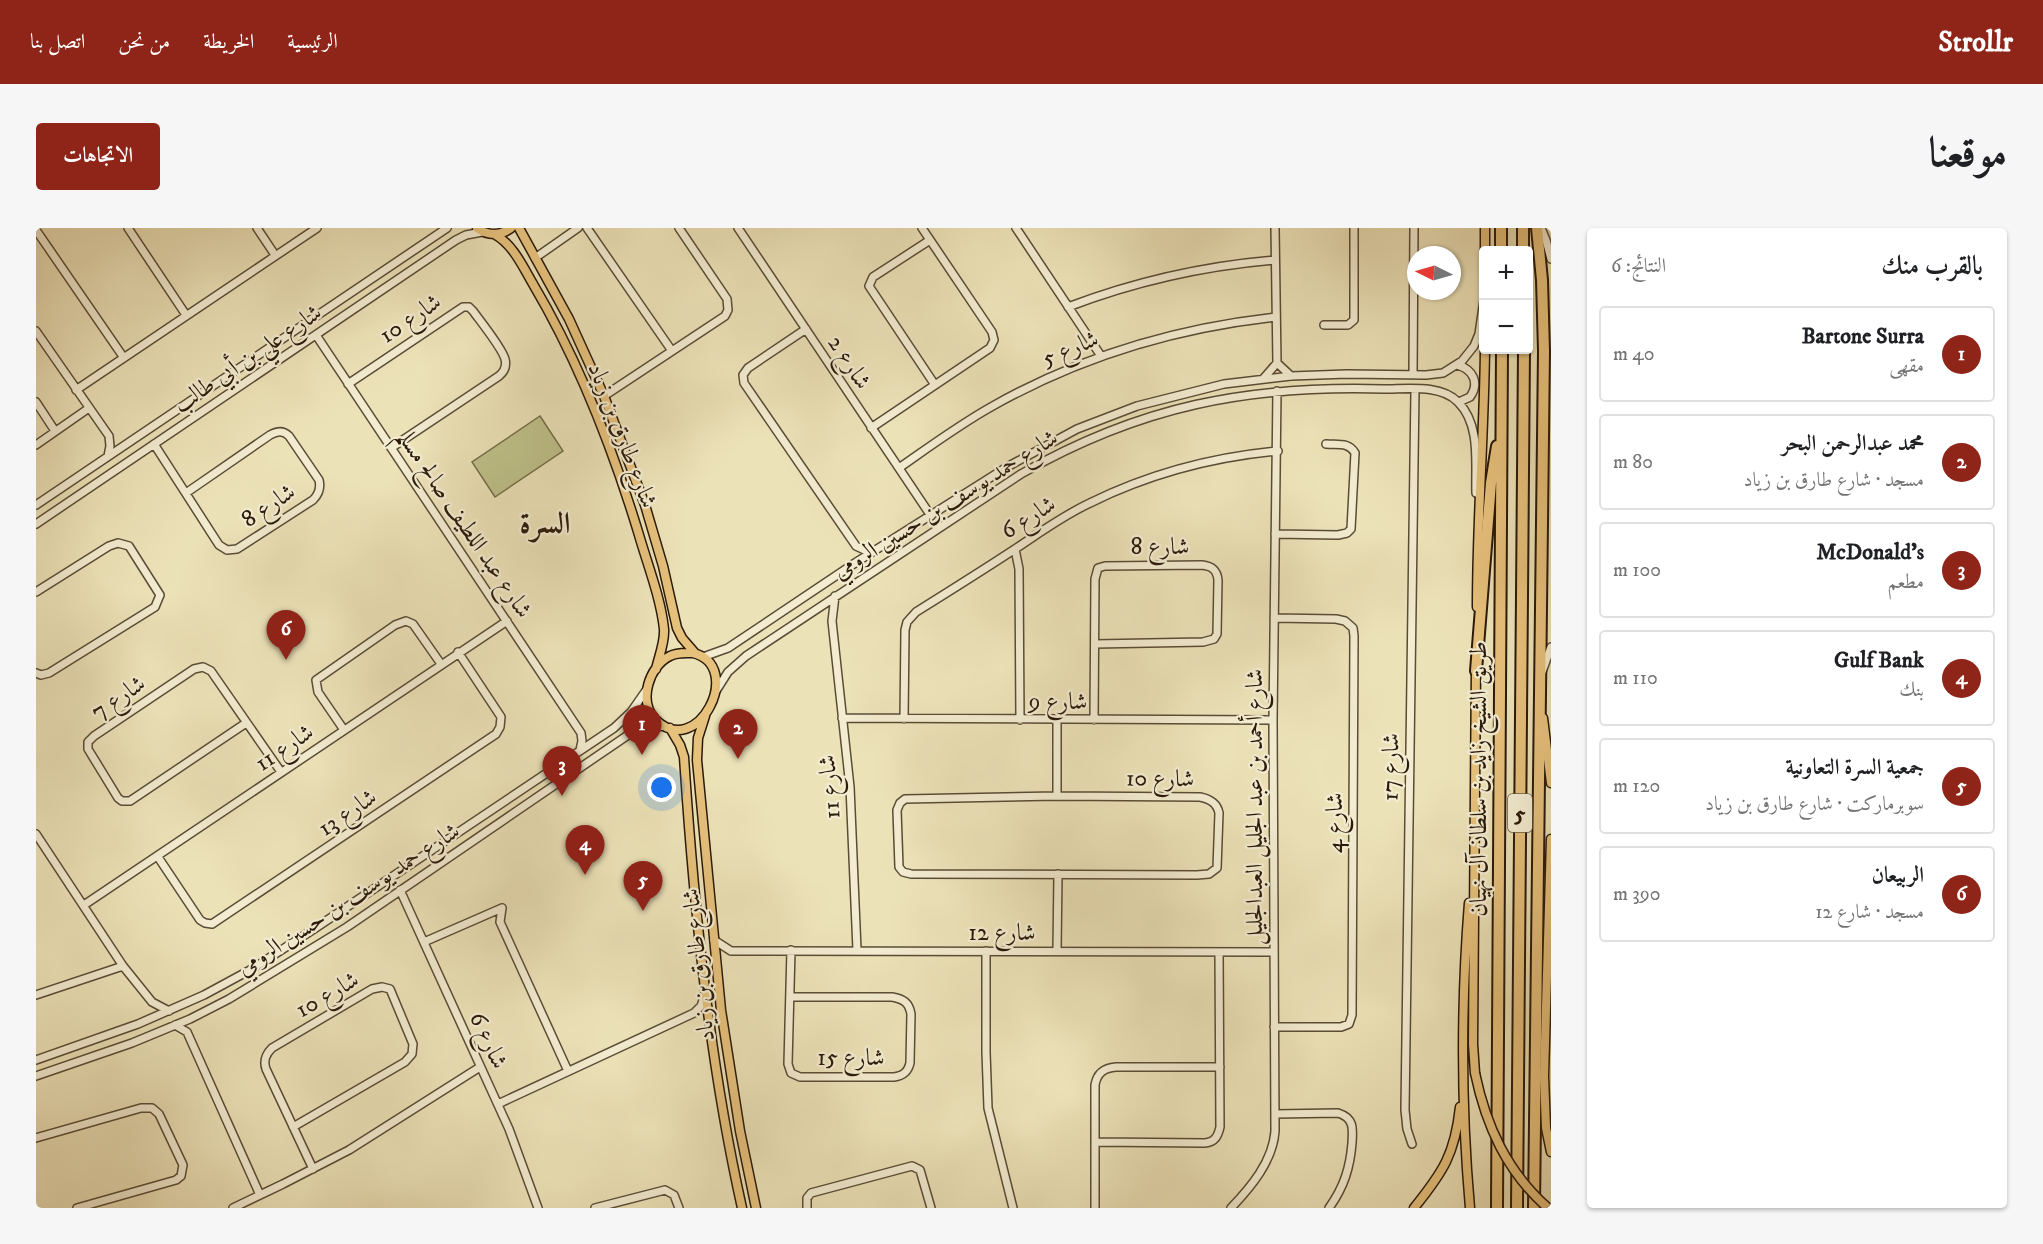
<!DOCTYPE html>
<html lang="ar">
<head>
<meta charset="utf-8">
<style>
	:root { --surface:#fff; --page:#f6f6f6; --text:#202124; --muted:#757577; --line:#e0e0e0; --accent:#8f2418 }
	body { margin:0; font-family:"IM FELL DW Pica",Amiri,serif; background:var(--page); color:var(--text); direction:rtl }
	.controls { position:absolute; right:18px; top:18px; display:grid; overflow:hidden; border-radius:6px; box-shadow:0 2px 4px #0004 }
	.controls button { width:54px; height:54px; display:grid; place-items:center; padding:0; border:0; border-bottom:2px solid var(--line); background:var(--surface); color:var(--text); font:30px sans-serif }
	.compass { position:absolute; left:1371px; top:18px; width:54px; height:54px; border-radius:50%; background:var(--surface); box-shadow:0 2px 4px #0004; rotate:275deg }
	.you { position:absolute; left:626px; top:560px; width:21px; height:21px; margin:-15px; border:4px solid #fff; border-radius:50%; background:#1a73e8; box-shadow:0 0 0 9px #1a73e833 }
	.badge { display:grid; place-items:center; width:39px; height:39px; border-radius:50%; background:var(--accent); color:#fff; font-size:20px; font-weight:700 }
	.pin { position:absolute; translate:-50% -50px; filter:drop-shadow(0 2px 3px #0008) }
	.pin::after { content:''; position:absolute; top:32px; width:21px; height:18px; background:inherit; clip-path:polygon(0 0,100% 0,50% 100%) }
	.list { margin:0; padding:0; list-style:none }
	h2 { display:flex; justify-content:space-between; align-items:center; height:78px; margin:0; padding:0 24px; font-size:26px }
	h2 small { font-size:20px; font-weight:400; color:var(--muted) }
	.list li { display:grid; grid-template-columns:39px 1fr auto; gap:18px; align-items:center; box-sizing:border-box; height:96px; margin:0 12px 12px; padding:0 12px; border:2px solid var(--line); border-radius:6px }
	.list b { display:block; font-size:22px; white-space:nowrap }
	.list p { margin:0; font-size:20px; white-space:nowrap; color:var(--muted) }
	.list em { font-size:20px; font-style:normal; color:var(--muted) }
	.map { position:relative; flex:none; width:1515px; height:980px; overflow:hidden; direction:ltr; border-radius:6px }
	header { display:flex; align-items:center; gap:36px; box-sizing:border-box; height:84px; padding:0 30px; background:var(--accent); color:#fff }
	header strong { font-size:28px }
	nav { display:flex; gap:33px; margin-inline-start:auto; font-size:21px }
	.intro { display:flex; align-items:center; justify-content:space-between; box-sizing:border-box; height:144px; padding:0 36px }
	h1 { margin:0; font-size:42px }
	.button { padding:15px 27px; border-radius:6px; background:var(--accent); color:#fff; font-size:21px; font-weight:700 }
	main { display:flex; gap:36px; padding:0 36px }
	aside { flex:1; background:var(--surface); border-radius:6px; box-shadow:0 2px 4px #0004 }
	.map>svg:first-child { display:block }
</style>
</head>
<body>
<header>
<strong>Strollr</strong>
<nav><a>الرئيسية</a><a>الخريطة</a><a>من نحن</a><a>اتصل بنا</a></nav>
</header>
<div class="intro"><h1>موقعنا</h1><a class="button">الاتجاهات</a></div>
<main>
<aside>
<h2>بالقرب منك<small>النتائج: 6</small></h2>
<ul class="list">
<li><span class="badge">1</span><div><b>Bartone Surra</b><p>مقهى</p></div><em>40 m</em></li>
<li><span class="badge">2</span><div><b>محمد عبدالرحمن البحر</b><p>مسجد · شارع طارق بن زياد</p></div><em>80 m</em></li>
<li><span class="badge">3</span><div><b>McDonald's</b><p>مطعم</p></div><em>100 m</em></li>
<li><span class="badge">4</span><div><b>Gulf Bank</b><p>بنك</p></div><em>110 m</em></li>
<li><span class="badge">5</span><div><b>جمعية السرة التعاونية</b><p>سوبرماركت · شارع طارق بن زياد</p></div><em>120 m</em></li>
<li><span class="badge">6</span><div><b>الربيعان</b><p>مسجد · شارع 12</p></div><em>390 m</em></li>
</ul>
</aside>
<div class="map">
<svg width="1515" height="980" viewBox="0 0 1515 980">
	<rect width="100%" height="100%" fill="#ece2b8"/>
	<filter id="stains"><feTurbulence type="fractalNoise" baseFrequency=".00333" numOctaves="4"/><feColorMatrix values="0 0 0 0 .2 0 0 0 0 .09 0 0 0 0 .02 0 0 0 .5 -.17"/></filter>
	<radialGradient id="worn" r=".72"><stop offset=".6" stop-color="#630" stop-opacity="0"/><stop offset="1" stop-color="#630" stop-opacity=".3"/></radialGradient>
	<!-- grass -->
	<path fill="#bec18a" stroke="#746e4a" stroke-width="1.5" d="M504,188L527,223L459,269L436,234Z"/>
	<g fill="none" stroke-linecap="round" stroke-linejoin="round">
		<!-- minor casing -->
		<g stroke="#5a4c36" stroke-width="10">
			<path id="minor" d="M92,0L150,87
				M221,0L239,27
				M551,0L636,123
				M702,0L895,288
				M980,0L1065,128
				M1239,0L1241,135
				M1505,0L1510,12L1515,31
				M0,2L88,130
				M894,12L837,49L833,58L899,157
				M499,30L542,0
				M1032,79C1100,53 1167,38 1239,32
				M1288,97H1312L1318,92V0
				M770,101L712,140L707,147L708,155L820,318L835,325
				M0,103L73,208L74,218L72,228
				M280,107L545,505L546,513L544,522
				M1241,135L1255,148
				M1421,137C1437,141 1444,155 1434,169L1423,174
				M1377,147L1378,0
				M1227,151L1241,135
				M312,156L427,79H433L437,83C445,94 466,120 469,131C471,139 468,144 463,148L355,220
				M40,162L281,0
				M568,168L689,88L692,82L691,71L643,0
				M0,174L19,203
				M835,200L954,120L958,112L956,104L886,0
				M118,216L183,317L191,322L201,321L277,272C283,266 285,260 283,252L253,208C247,202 241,203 234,207L150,265
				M0,217L53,180
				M863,240C893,219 923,197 955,179C1043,129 1139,100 1240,89
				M0,277L411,0
				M0,296L420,12L430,7L446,4
				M1239,306L1302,307L1311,305L1315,301L1319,225C1313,214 1302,217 1290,216
				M979,321L983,341L984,492
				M0,364L73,318L82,315L93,318L124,367L119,379L13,445L5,447L0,445
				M799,368L796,393L814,559L821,722
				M667,429L692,420L819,335L971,239L1041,201L1101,178L1188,156L1255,148L1311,146L1390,147L1407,145L1426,133L1438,118L1443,106L1448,72
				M1506,444L1515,419
				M680,463L692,444L710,428L985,246C1104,178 1212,157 1348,161C1371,161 1405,156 1422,174C1445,197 1439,235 1440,265
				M806,490L1237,492
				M868,491L869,402L871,394L880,384C912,364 944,344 976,323C1002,306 1026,288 1054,275C1113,246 1176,229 1242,223
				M1058,492L1059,351L1062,340L1069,338L1166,337C1176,338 1181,342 1182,352L1181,406L1178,411L1167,414L1059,416
				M210,495L94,573H86L82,570L52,521V514L58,508L158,441L167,439L175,443L245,544
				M308,502L282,464L280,452L359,397L370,393L377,396L405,436
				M1021,568L1164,569C1174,571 1181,575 1183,585L1181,640L1173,646L1161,647L875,646L867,644L863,639L861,582L864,575L869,571Z
				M1021,568V493
				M0,606L87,738L116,774L133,783
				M122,629L164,692L169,695L176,696L460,506L464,499L465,489L422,424
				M364,662L473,901L502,980
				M48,677L471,393
				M466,680L464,694L532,843
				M678,712L695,723L1237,724
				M388,714L466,680
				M950,723V824L952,880L977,980
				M1021,723L1022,646
				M0,767L87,738
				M754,769H856C867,771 873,774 875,786L874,835C872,844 867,848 858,849H764L755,845L752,836L755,722
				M139,797L151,804L224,967
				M1238,799H1305L1313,796L1316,787L1318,408L1317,400L1309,393L1300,391L1238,390
				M0,832L102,796L168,767L216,741L278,701L578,500L595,484L611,461
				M0,848L96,815L154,791L193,771L311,699L595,505L604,501L628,498
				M462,876L658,785L665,778L669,767
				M1239,886L1302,885C1318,890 1317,900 1316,915C1314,940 1308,959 1293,980
				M257,899L369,834L376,826L377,816L354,761L346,759L336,761L236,820C230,826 227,832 230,841L277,941
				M0,910L105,880H116L123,886L147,937L145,948L140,952L41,980
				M1059,914L1169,915C1179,914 1182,908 1184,899L1183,724
				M1376,916L1371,901L1369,882L1379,162
				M197,980L247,956L313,922L444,839
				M559,980L629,962L638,967L643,980
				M771,980V970L775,965L876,938L884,942L895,980
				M1059,980V857C1061,845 1068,840 1080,839H1184
				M1195,980C1215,959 1237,933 1239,903L1237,492L1241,163"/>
		</g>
		<!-- major casing -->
		<g stroke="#2a1a0a" stroke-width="11">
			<path id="major" d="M441,0C452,8 464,8 475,0
				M483,0L533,91L568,168L609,277L627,338L641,400L646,410L659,425
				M458,6C477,16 487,39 497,56C545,137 579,226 606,317C614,343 625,373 628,401C629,414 623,428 620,441
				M1449,22V0
				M1441,379C1441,293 1448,207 1449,122
				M657,425C710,438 661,534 619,491C602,473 613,438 634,428C641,424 649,425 657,425Z
				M669,488L662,510L661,532L685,782L704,903L720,980
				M1507,490L1515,555
				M634,500L644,517L648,529C658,680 673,832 706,980
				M1515,611L1508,848L1510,900L1515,924
				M1433,675C1425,775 1425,879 1434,980
				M1439,845L1437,816L1440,437
				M1378,980C1407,944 1419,926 1424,879"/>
		</g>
		<!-- highway casing -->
		<g stroke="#2a1a0a" stroke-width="14">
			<path id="highway" d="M1465,0V22
				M1487,0V22
				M1440,443L1455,255L1461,218
				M1461,980L1466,122
				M1481,980L1488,122
				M1498,980L1508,123L1506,52L1501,0"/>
		</g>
		<!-- minor -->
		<use href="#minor" stroke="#f3ecd1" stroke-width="7"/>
		<!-- major -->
		<use href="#major" stroke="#e6c17c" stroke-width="8"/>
		<!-- highway -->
		<use href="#highway" stroke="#e6c17c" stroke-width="10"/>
		<!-- major-bridge casing -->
		<g stroke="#2a1a0a" stroke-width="11" stroke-linecap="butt">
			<path id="major-bridge" d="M1439,845C1450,898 1471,944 1512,980"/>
		</g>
		<!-- major-bridge -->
		<use href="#major-bridge" stroke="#e6c17c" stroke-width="8"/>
	</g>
	<g text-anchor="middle" stroke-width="4.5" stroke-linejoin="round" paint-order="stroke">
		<!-- shield labels -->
		<rect fill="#f3ecd1" stroke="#665946" stroke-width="1.5" x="1472" y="566" width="24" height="38" rx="4.5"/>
		<g font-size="22" font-weight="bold" fill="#2a1a0a">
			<text x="1484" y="593">5</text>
		</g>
		<!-- street labels -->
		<g font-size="24" fill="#2a1a0a" stroke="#f3ecd1">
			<text transform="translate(374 90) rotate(-34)" y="8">شارع 10</text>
			<text transform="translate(1034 120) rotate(-22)" y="8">شارع 5</text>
			<text transform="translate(211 130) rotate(-34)" y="8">شارع علي بن أبي طالب</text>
			<text transform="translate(814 134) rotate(57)" y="8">شارع 2</text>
			<text transform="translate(587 207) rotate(69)" y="8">شارع طارق بن زياد</text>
			<text transform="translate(909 276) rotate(-32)" y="8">شارع حمد يوسف بن حسين الرومي</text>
			<text transform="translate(232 277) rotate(-33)" y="8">شارع 8</text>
			<text transform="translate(992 289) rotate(-32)" y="8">شارع 6</text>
			<text transform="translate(429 295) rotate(56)" y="8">شارع عبد اللطيف صالح مسلم</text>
			<text x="1124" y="326">شارع 8</text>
			<text transform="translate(82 469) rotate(-34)" y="8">شارع 7</text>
			<text x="1022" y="481">شارع 9</text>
			<text transform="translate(248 519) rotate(-34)" y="8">شارع 11</text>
			<text transform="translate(1354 539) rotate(-89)" y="8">شارع 17</text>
			<text transform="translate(1124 550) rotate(1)" y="8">شارع 10</text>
			<text transform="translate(1442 551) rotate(-90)" y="8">طريق الشيخ زايد بن سلطان آل نهيان</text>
			<text transform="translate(793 559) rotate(-95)" y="8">شارع 11</text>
			<text transform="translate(1218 579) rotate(-90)" y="8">شارع أحمد بن عبد الجليل العبدالجليل</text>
			<text transform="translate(311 584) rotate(-34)" y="8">شارع 13</text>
			<text transform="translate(1298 595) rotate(-90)" y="8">شارع 4</text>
			<text transform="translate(312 671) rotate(-33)" y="8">شارع حمد يوسف بن حسين الرومي</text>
			<text x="966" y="712">شارع 12</text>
			<text transform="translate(662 737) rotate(-96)" y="8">شارع طارق بن زياد</text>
			<text transform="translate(291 766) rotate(-30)" y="8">شارع 10</text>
			<text transform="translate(453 812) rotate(65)" y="8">شارع 6</text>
			<text x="815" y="837">شارع 15</text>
		</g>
		<!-- district labels -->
		<g font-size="30" font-weight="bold" fill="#2a1a0a" stroke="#f3ecd1">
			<text x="509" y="305">السرة</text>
		</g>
	</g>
	<rect width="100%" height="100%" filter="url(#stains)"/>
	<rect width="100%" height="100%" fill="url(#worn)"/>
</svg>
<div class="controls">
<button>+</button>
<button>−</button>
</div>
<svg class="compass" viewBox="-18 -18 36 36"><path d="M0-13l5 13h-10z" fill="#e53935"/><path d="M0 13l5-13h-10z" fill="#757577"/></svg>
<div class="you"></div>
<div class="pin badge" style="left:606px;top:527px">1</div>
<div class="pin badge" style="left:702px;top:531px">2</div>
<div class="pin badge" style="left:526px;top:568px">3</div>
<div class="pin badge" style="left:549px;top:647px">4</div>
<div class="pin badge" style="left:607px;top:683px">5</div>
<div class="pin badge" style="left:250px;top:432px">6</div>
</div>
</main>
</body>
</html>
